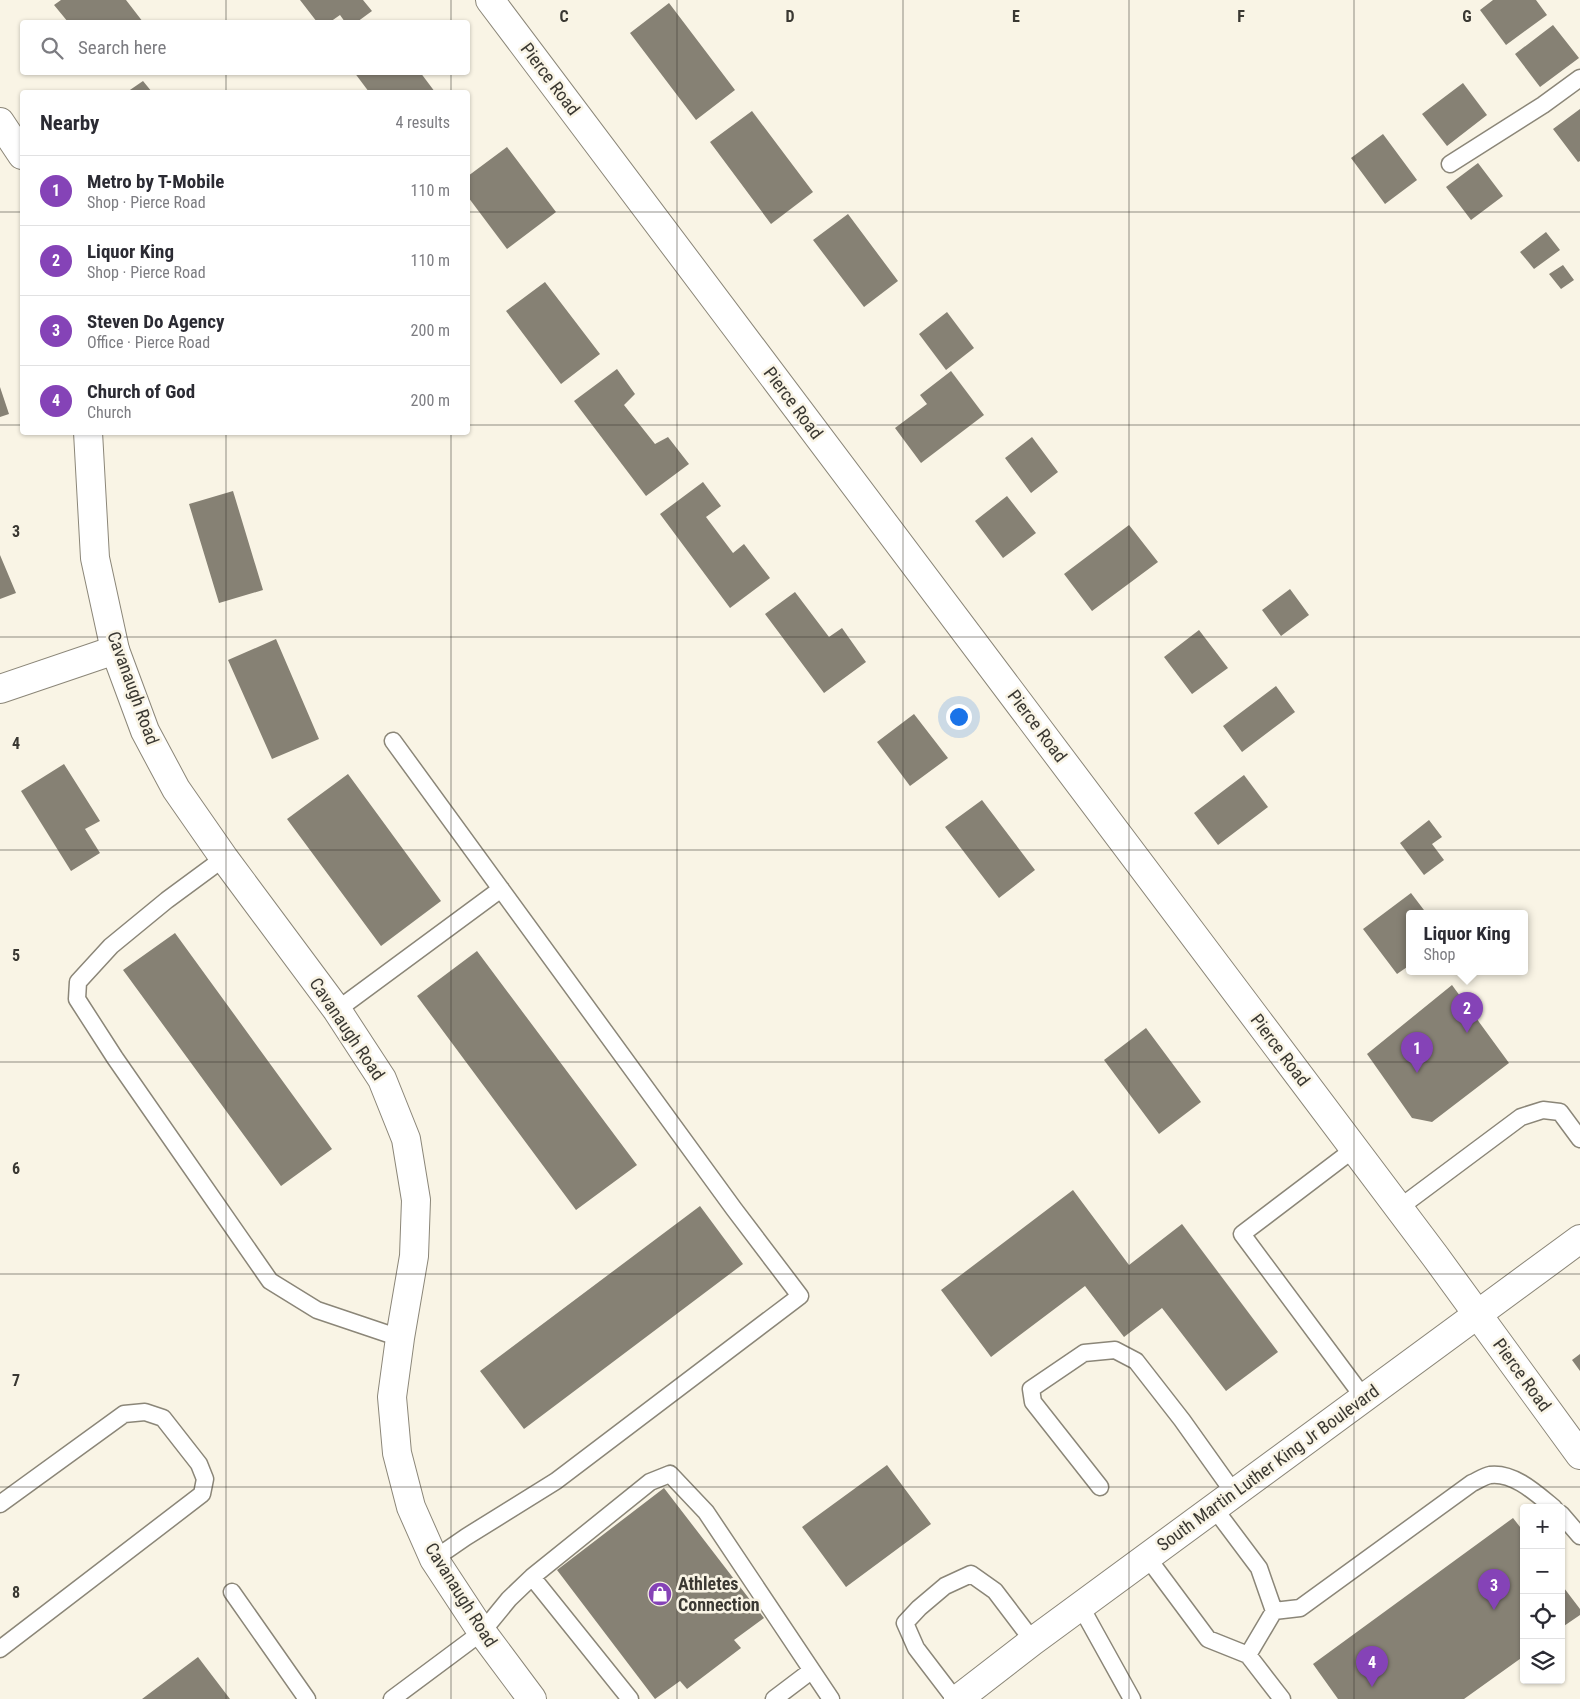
<!DOCTYPE html>
<html lang="en">
<head>
<meta charset="utf-8">
<style>
	:root { --surface:#fff; --page:#f2f2f3; --text:#2b2b33; --muted:#7c7c81; --line:#e1e1e2; --accent:#8543b7 }
	body { margin:0; font-family:"Roboto Condensed",sans-serif; background:var(--page); color:var(--text) }
	.controls { position:absolute; right:15px; bottom:15px; display:grid; overflow:hidden; border-radius:5px; box-shadow:0 1px 4px #0004 }
	.controls button { width:45px; height:45px; display:grid; place-items:center; padding:0; border:0; border-bottom:1px solid var(--line); background:var(--surface); color:var(--text); font:25px sans-serif }
	.you { position:absolute; left:958px; top:716px; width:18px; height:18px; margin:-12px; border:4px solid #fff; border-radius:50%; background:#1a73e8; box-shadow:0 0 0 8px #1a73e833 }
	.badge { display:grid; place-items:center; width:32px; height:32px; border-radius:50%; background:var(--accent); color:#fff; font-size:16px; font-weight:700 }
	.pin { position:absolute; translate:-50% -41px; filter:drop-shadow(0 1px 2px #0008) }
	.pin::after { content:''; position:absolute; top:26px; width:18px; height:15px; background:inherit; clip-path:polygon(0 0,100% 0,50% 100%) }
	.popup { position:absolute; left:1406px; top:910px; width:122px; height:65px; box-sizing:border-box; display:grid; place-content:center; border-radius:5px; background:var(--surface); filter:drop-shadow(0 1px 4px #0005); font-size:16px; white-space:nowrap; color:var(--muted) }
	.popup b { font-size:19px; color:var(--text) }
	.popup::after { content:''; position:absolute; left:50%; top:100%; margin-left:-10px; border:10px solid transparent; border-top-color:var(--surface) }
	.list { margin:0; padding:0; list-style:none }
	h2 { display:flex; justify-content:space-between; align-items:center; height:65px; margin:0; padding:0 20px; font-size:21px }
	h2 small { font-size:16px; font-weight:400; color:var(--muted) }
	.list li { display:grid; grid-template-columns:32px 1fr auto; gap:15px; align-items:center; box-sizing:border-box; height:70px; padding:0 20px; border-top:1px solid var(--line) }
	.list b { display:block; font-size:19px; white-space:nowrap }
	.list p { margin:0; font-size:16px; white-space:nowrap; color:var(--muted) }
	.list em { font-size:16px; font-style:normal; color:var(--muted) }
	.icon { flex:none; width:28px; height:28px; fill:none; stroke:currentColor; stroke-width:2; stroke-linecap:round; stroke-linejoin:round }
	.map { position:relative; flex:none; width:1580px; height:1699px; overflow:hidden }
	.search { position:absolute; background:var(--surface); box-shadow:0 1px 4px #0004; left:20px; top:20px; width:450px; height:55px; display:flex; align-items:center; gap:12px; box-sizing:border-box; padding:0 18px; border-radius:5px; color:var(--muted); font-size:19px }
	.panel { position:absolute; background:var(--surface); box-shadow:0 1px 4px #0004; left:20px; top:90px; width:450px; height:345px; border-radius:5px }
	.map>svg:first-child { display:block }
</style>
</head>
<body>
<div class="map">
<svg width="1580" height="1699" viewBox="0 0 1580 1699">
	<rect width="100%" height="100%" fill="#f9f4e5"/>
	<!-- building -->
	<path fill="#868174" d="M61,0H126L143,22H68L54,5Z
		M300,0H363L372,11L357,22H345L340,15L330,22H317Z
		M1493,0H1536L1547,15L1506,45L1480,10Z
		M669,3L735,90L696,120L630,33Z
		M1553,25L1579,58L1540,87L1515,54Z
		M354,72H420L435,92H369Z
		M143,81L152,92H127Z
		M1463,83L1487,115L1447,146L1422,114Z
		M1580,109V161L1578,162L1553,129Z
		M752,111L813,192L771,224L710,142Z
		M1383,134L1417,180L1385,204L1351,158Z
		M507,147L556,212L507,249L468,197V176Z
		M1478,163L1503,196L1471,220L1446,187Z
		M848,214L898,281L864,307L813,240Z
		M1546,232L1560,250L1534,269L1520,252Z
		M1563,265L1574,280L1561,289L1549,274Z
		M545,282L600,354L561,384L506,311Z
		M947,312L974,348L946,370L919,334Z
		M617,369L635,394L624,405L655,444L668,437L689,464L646,496L574,401Z
		M951,371L984,415L921,463L895,428L927,404L920,395Z
		M0,387L9,414L0,417Z
		M1032,437L1058,472L1031,493L1005,458Z
		M703,482L721,506L706,517L733,553L744,544L770,578L730,608L660,514Z
		M233,491L263,590L219,603L189,504Z
		M1007,496L1036,533L1003,558L975,521Z
		M1129,525L1158,562L1092,611L1064,574Z
		M0,555L16,593L0,599Z
		M1290,589L1309,615L1281,636L1262,610Z
		M795,592L829,637L842,628L866,662L824,693L765,614Z
		M1199,630L1228,668L1192,694L1164,657Z
		M276,639L319,739L272,759L228,660Z
		M1276,686L1295,712L1242,752L1223,726Z
		M914,714L948,758L910,786L877,742Z
		M64,764L100,821L85,829L100,853L71,871L21,791Z
		M348,774L441,901L381,946L287,819Z
		M1244,775L1268,807L1218,845L1194,813Z
		M982,800L1035,870L999,898L945,827Z
		M1429,820L1442,837L1432,844L1444,860L1424,875L1400,843Z
		M1411,893L1427,914H1410V965L1397,974L1363,929Z
		M175,933L332,1149L281,1186L123,970Z
		M477,951L637,1165L576,1210L417,996Z
		M1452,985L1509,1063L1432,1122L1412,1118L1367,1054Z
		M1146,1028L1201,1102L1159,1134L1104,1060Z
		M1073,1190L1129,1265L1182,1224L1278,1352L1226,1391L1162,1308L1124,1337L1085,1286L991,1357L941,1290Z
		M700,1206L743,1264L524,1429L480,1371Z
		M1580,1354V1371L1572,1360Z
		M887,1465L931,1524L846,1587L802,1527Z
		M664,1488L764,1618L734,1640L741,1648L687,1689L680,1681L655,1699L557,1570Z
		M1513,1518L1524,1532V1656L1464,1699H1338L1313,1664Z
		M1561,1584L1580,1609V1615L1561,1628Z
		M198,1657L230,1699H142Z"/>
	<g fill="none" stroke-linecap="round" stroke-linejoin="round">
		<!-- service casing -->
		<g stroke="#8b8678" stroke-width="19">
			<path id="service" d="M1450,164L1543,105L1580,78
				M393,741L734,1209L800,1296L556,1481L466,1537L434,1559
				M224,858L167,900L111,946L78,982L77,999L115,1058L270,1281L317,1310L400,1338
				M337,1010L501,889
				M1354,1149L1242,1234L1364,1398
				M1399,1208L1521,1117L1543,1110L1560,1112L1580,1139
				M1100,1487L1033,1402L1031,1389L1084,1353L1115,1350L1136,1361L1182,1420L1234,1493
				M0,1504L124,1414L145,1412L163,1418L199,1464L205,1479L202,1494L0,1649
				M1214,1508L1259,1568L1274,1611L1248,1655
				M1561,1514L1580,1536
				M1147,1557L1208,1639L1248,1655L1282,1699
				M532,1577L630,1699
				M232,1592L307,1699
				M1081,1607L1132,1699
				M1274,1611L1300,1608L1472,1483C1477,1481 1484,1476 1490,1475C1514,1472 1537,1494 1554,1508
				M392,1699L482,1632L509,1599L532,1577L650,1482L670,1474L706,1512L831,1699
				M774,1699L811,1671
				M955,1699L916,1648L905,1623L919,1608L945,1586L971,1574L995,1591L1033,1641"/>
		</g>
		<!-- minor casing -->
		<g stroke="#8b8678" stroke-width="30">
			<path id="minor" d="M490,0L1435,1256L1580,1455
				M0,689L115,650"/>
		</g>
		<!-- tertiary casing -->
		<g stroke="#8b8678" stroke-width="30">
			<path id="tertiary" d="M0,122L22,155
				M88,432L95,558L115,650L145,731L176,789L224,858L337,1010L382,1079L406,1139L416,1200L414,1256L400,1338L392,1397L397,1453L411,1507L434,1559L482,1632L532,1699"/>
		</g>
		<!-- primary casing -->
		<g stroke="#8b8678" stroke-width="30">
			<path id="primary" d="M958,1699L1033,1641L1580,1239"/>
		</g>
		<!-- service -->
		<use href="#service" stroke="#fff" stroke-width="16"/>
		<!-- minor -->
		<use href="#minor" stroke="#fff" stroke-width="28"/>
		<!-- tertiary -->
		<use href="#tertiary" stroke="#fff" stroke-width="28"/>
		<!-- primary -->
		<use href="#primary" stroke="#fff" stroke-width="28"/>
	</g>
	<!-- grid -->
	<path fill="none" stroke="#3a3832" stroke-width="1" stroke-opacity="0.55" d="M226,0V22M451,0V22M677,0V1699M903,0V1699M1129,0V1699M1354,0V1699M226,72V92M451,72V92M0,212H22M468,212H1580M0,425H22M468,425H1580M226,432V1699M451,432V1699M0,637H1580M0,850H1580M0,1062H1580M0,1274H1580M0,1487H1580"/>
	<!-- icons -->
	<defs>
		<g id="shop-disc" transform="scale(1.25)"><circle r="9.5" fill="#8543b7" stroke="#f9f4e5"/><path d="M-5-2.5h2.3a2.7 3.5 0 0 1 5.4 0H5L5.5 6h-11ZM-1.5-2.5h3a1.5 2.3 0 0 0-3 0Z" fill="#fff"/></g>
	</defs>
	<g fill-rule="evenodd">
		<use href="#shop-disc" x="660" y="1594"/>
	</g>
	<g text-anchor="middle" stroke-width="5" stroke-linejoin="round" paint-order="stroke">
		<!-- street labels -->
		<g font-size="18" fill="#3a3832" stroke="#f9f4e5">
			<text transform="translate(550 79) rotate(53)" y="6">Pierce Road</text>
			<text transform="translate(793 403) rotate(53)" y="6">Pierce Road</text>
			<text transform="translate(133 688) rotate(70)" y="6">Cavanaugh Road</text>
			<text transform="translate(1037 726) rotate(53)" y="6">Pierce Road</text>
			<text transform="translate(347 1029) rotate(56)" y="6">Cavanaugh Road</text>
			<text transform="translate(1280 1050) rotate(53)" y="6">Pierce Road</text>
			<text transform="translate(1522 1375) rotate(54)" y="6">Pierce Road</text>
			<text transform="translate(1268 1468) rotate(-36)" y="6">South Martin Luther King Jr Boulevard</text>
			<text transform="translate(461 1595) rotate(58)" y="6">Cavanaugh Road</text>
		</g>
		<!-- poi labels -->
		<g font-size="18" font-weight="bold" fill="#3a3832" stroke="#f9f4e5" text-anchor="start">
			<text x="678" y="1590">Athletes<tspan x="678" dy="21">Connection</tspan></text>
		</g>
	</g>
	<g font-size="16" text-anchor="middle" font-weight="bold" fill="#3a3832" stroke="#f9f4e5" stroke-width="5" stroke-linejoin="round" paint-order="stroke">
		<text x="564" y="22">C</text>
		<text x="790" y="22">D</text>
		<text x="1016" y="22">E</text>
		<text x="1241" y="22">F</text>
		<text x="1467" y="22">G</text>
		<text x="16" y="537">3</text>
		<text x="16" y="749">4</text>
		<text x="16" y="961">5</text>
		<text x="16" y="1174">6</text>
		<text x="16" y="1386">7</text>
		<text x="16" y="1598">8</text>
	</g>
</svg>
<div class="controls">
<button>+</button>
<button>−</button>
<button><svg class="icon" aria-label="locate" viewBox="0 0 24 24"><circle cx="12" cy="12" r="6"/><path d="M12 2v4M12 18v4M2 12h4M18 12h4"/></svg></button>
<button><svg class="icon" aria-label="layers" viewBox="0 0 24 24"><path d="M12 4l9 5-9 5-9-5zM3 14l9 5 9-5"/></svg></button>
</div>
<div class="you"></div>
<div class="pin badge" style="left:1417px;top:1073px">1</div>
<div class="pin badge" style="left:1467px;top:1033px">2</div>
<div class="popup"><b>Liquor King</b>Shop</div>
<div class="pin badge" style="left:1494px;top:1610px">3</div>
<div class="pin badge" style="left:1372px;top:1687px">4</div>
<div class="search"><svg class="icon" aria-label="search" viewBox="0 0 24 24"><circle cx="10" cy="10" r="6"/><path d="M15 15l6 6"/></svg>Search here</div>
<section class="panel">
<h2>Nearby<small>4 results</small></h2>
<ul class="list">
<li><span class="badge">1</span><div><b>Metro by T-Mobile</b><p>Shop · Pierce Road</p></div><em>110 m</em></li>
<li><span class="badge">2</span><div><b>Liquor King</b><p>Shop · Pierce Road</p></div><em>110 m</em></li>
<li><span class="badge">3</span><div><b>Steven Do Agency</b><p>Office · Pierce Road</p></div><em>200 m</em></li>
<li><span class="badge">4</span><div><b>Church of God</b><p>Church</p></div><em>200 m</em></li>
</ul>
</section>
</div>
</body>
</html>
